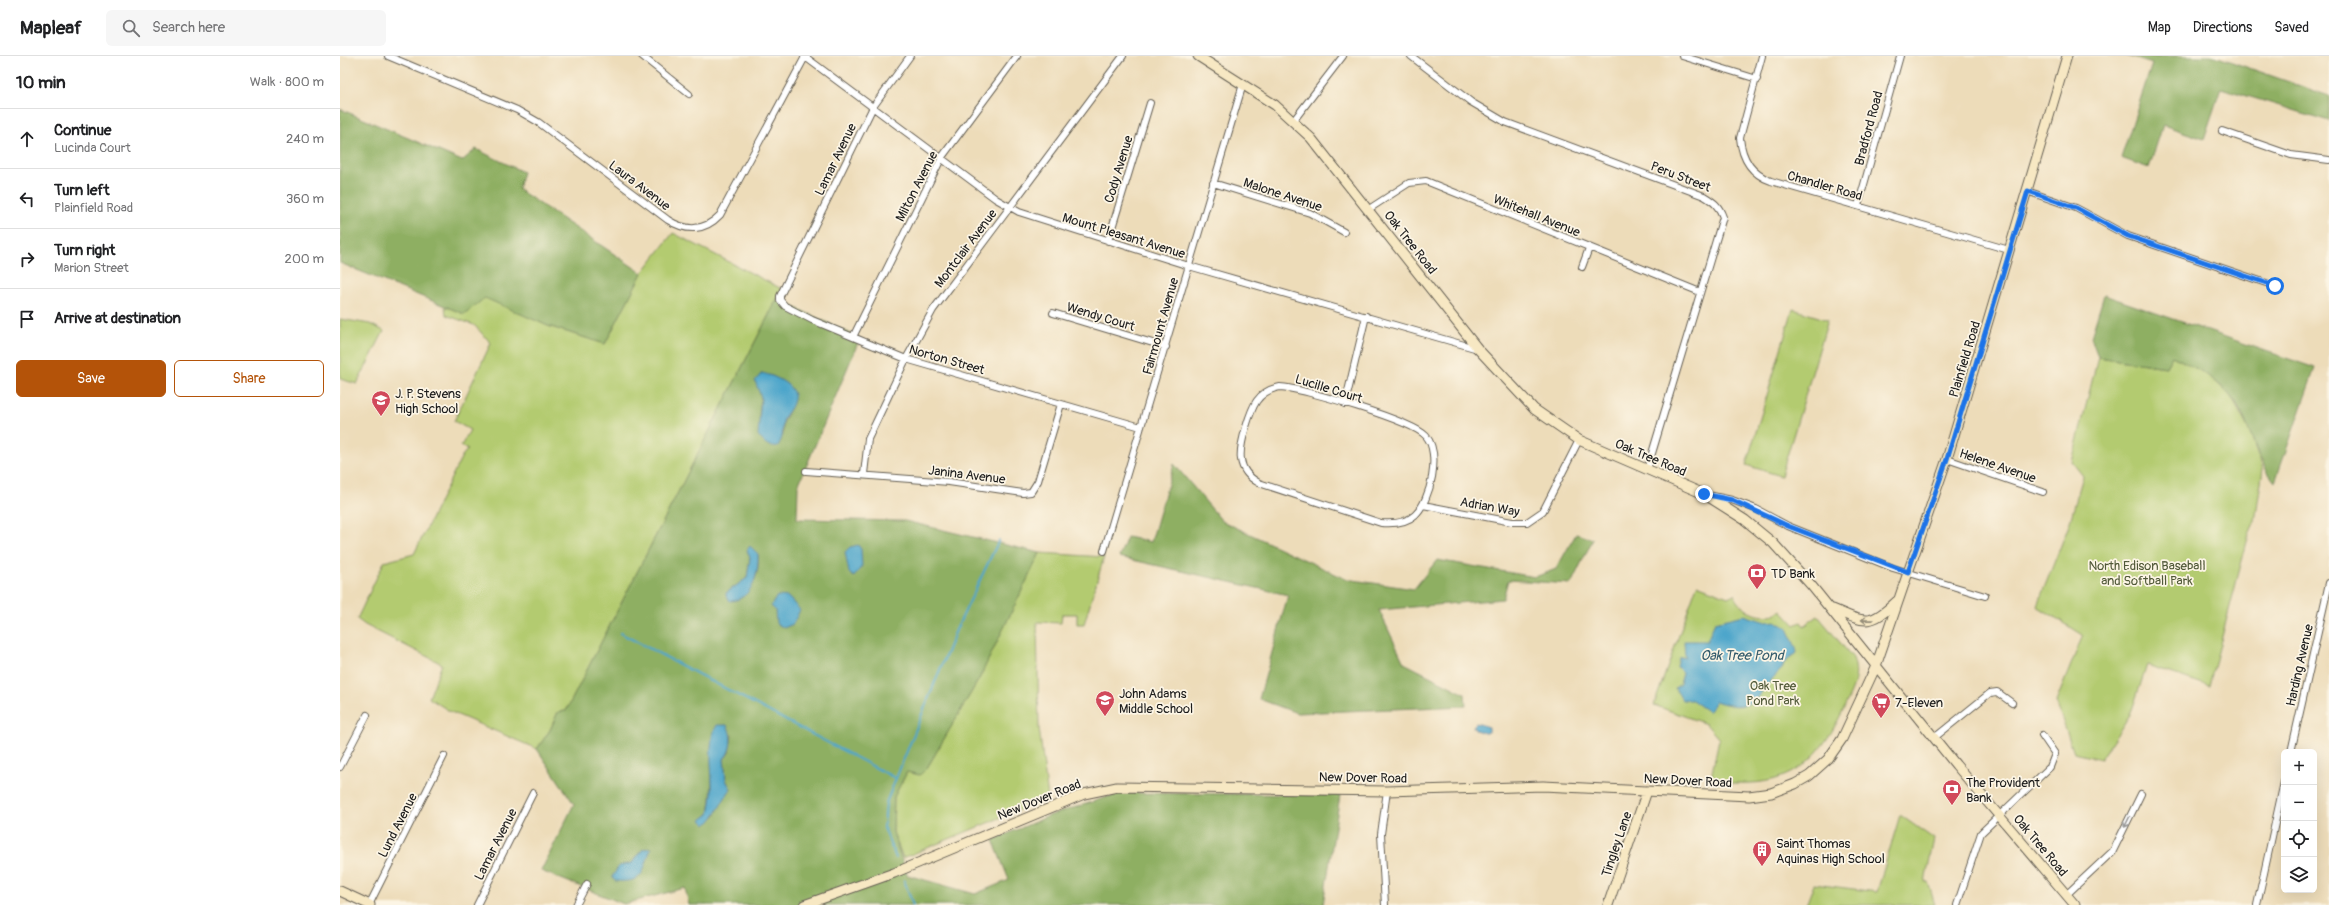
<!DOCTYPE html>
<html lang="en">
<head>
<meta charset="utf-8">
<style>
	:root { --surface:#fff; --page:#f6f6f6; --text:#202124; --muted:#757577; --line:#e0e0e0; --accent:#b45309 }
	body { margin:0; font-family:Pangolin,sans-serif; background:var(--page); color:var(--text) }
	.controls { position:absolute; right:12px; bottom:12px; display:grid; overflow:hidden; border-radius:6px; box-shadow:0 4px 16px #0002 }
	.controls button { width:36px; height:36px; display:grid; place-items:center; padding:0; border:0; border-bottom:1px solid var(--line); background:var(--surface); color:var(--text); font:20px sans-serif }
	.stop { position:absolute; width:12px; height:12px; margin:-9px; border:3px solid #1a73e8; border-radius:50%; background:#fff }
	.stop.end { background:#1a73e8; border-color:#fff; box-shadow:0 1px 4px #0008 }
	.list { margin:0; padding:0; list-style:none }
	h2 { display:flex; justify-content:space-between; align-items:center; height:52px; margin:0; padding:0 16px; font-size:17px }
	h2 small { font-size:13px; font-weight:400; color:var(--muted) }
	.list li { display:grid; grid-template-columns:26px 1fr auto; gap:12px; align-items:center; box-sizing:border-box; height:60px; padding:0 16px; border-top:1px solid var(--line) }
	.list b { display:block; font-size:15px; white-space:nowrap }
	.list p { margin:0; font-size:13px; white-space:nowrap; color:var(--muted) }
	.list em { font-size:13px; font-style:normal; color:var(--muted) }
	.actions { display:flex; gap:8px; padding:12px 16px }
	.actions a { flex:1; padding:9px 0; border:1px solid var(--accent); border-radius:6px; text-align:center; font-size:14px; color:var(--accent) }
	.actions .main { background:var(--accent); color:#fff }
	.icon { flex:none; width:22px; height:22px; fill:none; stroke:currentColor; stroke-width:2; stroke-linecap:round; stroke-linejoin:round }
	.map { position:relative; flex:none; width:1989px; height:849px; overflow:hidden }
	header { display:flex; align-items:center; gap:24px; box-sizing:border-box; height:56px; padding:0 20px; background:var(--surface); border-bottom:1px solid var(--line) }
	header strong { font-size:19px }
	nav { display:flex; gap:22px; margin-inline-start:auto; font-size:14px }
	.search { width:280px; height:36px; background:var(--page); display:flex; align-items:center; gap:10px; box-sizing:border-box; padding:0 14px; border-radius:6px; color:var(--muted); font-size:15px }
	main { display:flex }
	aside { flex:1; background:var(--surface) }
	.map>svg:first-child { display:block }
</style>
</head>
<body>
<header>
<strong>Mapleaf</strong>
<div class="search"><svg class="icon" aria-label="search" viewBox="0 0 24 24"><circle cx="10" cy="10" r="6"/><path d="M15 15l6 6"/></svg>Search here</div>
<nav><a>Map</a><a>Directions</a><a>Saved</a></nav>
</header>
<main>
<aside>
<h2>10 min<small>Walk · 800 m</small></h2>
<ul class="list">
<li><svg class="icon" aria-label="ahead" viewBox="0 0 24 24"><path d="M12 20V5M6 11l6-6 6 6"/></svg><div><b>Continue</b><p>Lucinda Court</p></div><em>240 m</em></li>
<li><svg class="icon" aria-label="left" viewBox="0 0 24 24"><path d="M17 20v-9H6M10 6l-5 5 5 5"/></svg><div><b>Turn left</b><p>Plainfield Road</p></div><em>360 m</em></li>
<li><svg class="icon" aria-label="right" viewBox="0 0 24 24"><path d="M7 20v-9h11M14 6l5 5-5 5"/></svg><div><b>Turn right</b><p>Marion Street</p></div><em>200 m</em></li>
<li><svg class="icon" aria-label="arrive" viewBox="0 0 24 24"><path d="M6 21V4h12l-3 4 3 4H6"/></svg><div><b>Arrive at destination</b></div></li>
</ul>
<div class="actions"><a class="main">Save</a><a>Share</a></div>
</aside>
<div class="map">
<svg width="1989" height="849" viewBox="0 0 1989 849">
	<rect width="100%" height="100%" fill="#fcf5e5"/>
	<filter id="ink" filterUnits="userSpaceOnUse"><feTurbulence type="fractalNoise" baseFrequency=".025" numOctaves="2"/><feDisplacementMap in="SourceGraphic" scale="8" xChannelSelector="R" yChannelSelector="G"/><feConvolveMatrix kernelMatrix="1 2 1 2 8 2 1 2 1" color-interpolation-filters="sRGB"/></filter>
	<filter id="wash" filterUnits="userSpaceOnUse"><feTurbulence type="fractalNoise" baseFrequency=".012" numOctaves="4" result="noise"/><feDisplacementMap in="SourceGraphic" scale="16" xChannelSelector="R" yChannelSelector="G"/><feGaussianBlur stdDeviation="0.9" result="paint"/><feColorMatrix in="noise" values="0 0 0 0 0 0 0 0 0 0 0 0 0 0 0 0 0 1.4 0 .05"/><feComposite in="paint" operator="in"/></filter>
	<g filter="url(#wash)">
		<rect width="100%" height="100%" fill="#eddcb9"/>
		<!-- green -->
		<path fill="#b3cb70" stroke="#687446" d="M333,177L442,233L226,655L218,656L210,674L197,693L111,656L89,642L102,608L25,569L17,563L44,506L74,498L122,400L128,393L121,390L130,374L114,365L151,287L134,269L106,259L105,250L124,258L145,241L208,270L265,288L302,217Z
			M1453,253L1488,264L1441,420L1406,409Z
			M0,263L30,268L44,275L17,328L0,323Z
			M1832,300L1865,316L1890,339L1907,370L1923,413L1915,465L1909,478L1869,630L1807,609L1791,657L1761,703L1734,697L1716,646L1743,579L1697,550L1729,469L1743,420L1732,406L1758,301L1826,311Z
			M700,497L764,501L744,568H737V558H722L721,567L697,566L699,672L708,742L563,802L553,776L554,741L567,716L580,719L587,712L639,623Z
			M1357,529L1388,541L1394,538C1401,554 1417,563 1435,559L1441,554L1455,569L1461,566L1464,570L1478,560L1513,602C1520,622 1512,634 1504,652C1482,700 1454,730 1397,727C1389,727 1378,728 1370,726L1379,683L1366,668L1314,649Z
			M1560,759L1594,783L1585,826H1588L1595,849H1466L1474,828L1537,836Z"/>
		<!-- forest -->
		<path fill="#8eaf62" stroke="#55663f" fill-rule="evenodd" d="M1787,0H1875L1989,40V65L1881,32L1864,83L1823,69L1809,112L1781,102L1812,8Z
			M0,53L122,105L136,93L183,116L178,133L302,217L265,288L208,270L145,242L124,258L0,207Z
			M1764,239L1975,312L1935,426C1920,408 1917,393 1908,372C1893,332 1869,318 1832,300L1826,311L1758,301L1751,281Z
			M437,243L520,282L458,430L457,463L565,465L700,497L639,623L587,712L580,719L567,716L554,741L553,776L567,819L635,838L669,824L653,784L711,759L780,737L1000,739L983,849H349L345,832L284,848L201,815L234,748L197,693L210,674L218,656L226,655ZM430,319L447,328L453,347L443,367V380L419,360L421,341ZM408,494L418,498C420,520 413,533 394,545L386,537L407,522L410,502ZM374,674L392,679L389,697L384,703L386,724L391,733L381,746L375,760L362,764L369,758C374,730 370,702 374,674ZM311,792L306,805L279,810L292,807L303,793Z
			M834,408L882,465L1006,523L1074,533L1097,504L1195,521L1216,513L1236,478L1253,483L1231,528L1168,524L1163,543L1039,554L1064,607L1125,638L1126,650L957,657L919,643L948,539L779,501L787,481L811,486Z"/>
		<!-- water -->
		<path fill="#4ea6cb" stroke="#356174" d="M422,317C435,320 460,330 453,347C451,354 444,359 443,366C441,378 445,378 438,390C428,392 424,387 418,379L421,341L415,325Z
			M518,489L521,493L522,510L514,521L509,517L505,496L510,491Z
			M410,490L418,498C419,516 413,544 390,545L386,540V537L407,522L410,502L407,494Z
			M437,540L448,541L460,554L453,568L444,572L436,567L435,554L431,550Z
			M1404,559L1426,566L1436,565L1447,572C1450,581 1456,588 1457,597L1444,607L1442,613C1415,637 1419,660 1375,645L1369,656L1352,644H1342L1335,632L1340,628L1343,617L1337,611L1339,602L1345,601L1344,585H1367L1375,566Z
			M1136,667L1149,671V676L1145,677L1135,674L1133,670Z
			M377,669H387C393,680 392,694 384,703L386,724L391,733C383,743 375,762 366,769L361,764L369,758C370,751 372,743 372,736C373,716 366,687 377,669Z
			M311,792C302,816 306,827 275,825L272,821L279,810L292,807L303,793Z"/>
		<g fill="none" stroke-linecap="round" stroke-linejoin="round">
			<!-- stream -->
			<path stroke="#4ea6cb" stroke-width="2" d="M280,577L555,722
				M556,802L544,772L546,747L616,574L659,484
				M564,824L573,849"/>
		</g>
	</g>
	<g filter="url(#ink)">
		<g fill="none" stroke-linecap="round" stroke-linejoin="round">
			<!-- street casing -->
			<g stroke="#655f53" stroke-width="8">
				<path id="street" d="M48,0L177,54L198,66L328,164C347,176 365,175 380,159L465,1
					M302,0L349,38
					M464,0L656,143L679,156L849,210L1138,293
					M570,0L533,51L440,240V244L445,250L472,264L566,303L801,371
					M1071,0L1131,46L1165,66L1364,140C1374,146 1379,150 1383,161L1307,414
					M1342,0L1417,23
					M1422,0L1400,82C1402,103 1411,118 1431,125L1669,194
					M954,64L1003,0
					M1882,75L1951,99L1989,104
					M873,127L970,157L1004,176
					M1687,135L1736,152L1788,180L1935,230
					M1518,150L1560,0
					M1029,153L1069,127L1086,125L1360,236
					M768,185L810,47
					M1242,211L1249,192
					M713,257L826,291
					M513,281L602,101L677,0
					M940,331C962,332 1073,365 1086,380C1101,397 1091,444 1075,459C1066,467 1052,468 1041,467L919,427C895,414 899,394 906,371C912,351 917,335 940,331Z
					M1005,348L1026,260
					M1607,403L1703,436
					M466,415L609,426L683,437L691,436L698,425L721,348
					M524,418L528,383L566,303L593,254L783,0
					M1368,439L1392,444L1416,453L1448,470L1553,512L1645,540
					M1083,449L1172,466H1187L1203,455L1239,384
					M764,495L903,28
					M1594,682L1650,637L1657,636L1672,647
					M1951,696L1989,527
					M0,711L27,659
					M1726,839L1773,795L1801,738
					M29,849L104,700
					M137,849L193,737
					M236,849L247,828
					M1045,849L1041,778L1047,735
					M1617,849L1641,777L1710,711L1715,698L1702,679
					M1917,849L1944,726"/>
			</g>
			<!-- secondary casing -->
			<g stroke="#655f53" stroke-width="11">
				<path id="secondary" d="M858,0L935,49L971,82L1138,293L1194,353L1239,384L1364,438L1405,464L1433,487L1471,529L1616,709L1735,849
					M1493,553C1525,567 1530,571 1557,545
					M0,835L30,849
					M464,849L554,817L744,738L777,731L1047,735L1203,730L1409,740L1431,737L1455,728L1469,720L1488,703L1502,683L1536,610L1607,403L1727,0
					M1268,849L1307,735"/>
			</g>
			<!-- street -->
			<use href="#street" stroke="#fff" stroke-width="6"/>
			<!-- secondary -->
			<use href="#secondary" stroke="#f7e8c3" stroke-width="9"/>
		</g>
		<!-- one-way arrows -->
		<defs><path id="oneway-shaft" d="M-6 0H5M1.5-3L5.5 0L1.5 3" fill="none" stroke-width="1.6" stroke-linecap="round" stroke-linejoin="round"/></defs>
		<use stroke="#948c78" href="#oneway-shaft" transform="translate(1527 564) rotate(-179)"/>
		<use stroke="#999" href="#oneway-shaft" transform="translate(1787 766) rotate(116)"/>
	</g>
	<g fill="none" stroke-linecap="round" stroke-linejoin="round" filter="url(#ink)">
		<!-- route -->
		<path stroke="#1a73e8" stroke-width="5" d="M1364,438L1392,444L1448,470L1568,516L1607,403L1688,135L1736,152L1788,180L1935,230"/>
	</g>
	<!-- icons -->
	<defs>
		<g id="school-pin" transform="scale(1)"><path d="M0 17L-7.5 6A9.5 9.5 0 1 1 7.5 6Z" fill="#d1495b" stroke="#fcf5e5"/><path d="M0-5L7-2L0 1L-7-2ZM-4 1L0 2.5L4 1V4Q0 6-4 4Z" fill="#fff"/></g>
		<g id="bank-pin" transform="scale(1)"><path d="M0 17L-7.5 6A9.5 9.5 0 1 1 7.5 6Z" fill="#d1495b" stroke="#fcf5e5"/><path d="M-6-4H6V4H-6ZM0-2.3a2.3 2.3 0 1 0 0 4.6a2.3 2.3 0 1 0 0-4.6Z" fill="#fff"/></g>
		<g id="supermarket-pin" transform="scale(1)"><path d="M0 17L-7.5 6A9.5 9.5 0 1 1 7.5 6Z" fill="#d1495b" stroke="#fcf5e5"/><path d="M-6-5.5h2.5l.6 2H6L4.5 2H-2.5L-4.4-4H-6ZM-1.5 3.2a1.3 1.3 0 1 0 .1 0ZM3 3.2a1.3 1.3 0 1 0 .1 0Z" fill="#fff"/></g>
		<g id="building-pin" transform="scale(1)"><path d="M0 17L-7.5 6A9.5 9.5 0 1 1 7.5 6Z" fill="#d1495b" stroke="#fcf5e5"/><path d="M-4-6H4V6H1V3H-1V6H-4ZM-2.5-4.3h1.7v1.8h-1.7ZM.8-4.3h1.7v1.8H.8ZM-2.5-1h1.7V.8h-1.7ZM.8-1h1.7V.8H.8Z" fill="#fff"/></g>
	</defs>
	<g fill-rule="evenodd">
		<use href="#school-pin" x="41" y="344"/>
		<use href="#bank-pin" x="1417" y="517"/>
		<use href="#school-pin" x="765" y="644"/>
		<use href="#supermarket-pin" x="1541" y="646"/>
		<use href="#bank-pin" x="1612" y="733"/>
		<use href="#building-pin" x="1422" y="794"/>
	</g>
	<g text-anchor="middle" stroke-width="3.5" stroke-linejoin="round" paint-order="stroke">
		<!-- street labels -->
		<g font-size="13" fill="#1c1c1c" stroke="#fcf5e5">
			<text transform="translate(1528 72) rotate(-75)" y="5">Bradford Road</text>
			<text transform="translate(495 103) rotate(-64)" y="5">Lamar Avenue</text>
			<text transform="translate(778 113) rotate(-73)" y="5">Cody Avenue</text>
			<text transform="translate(1341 120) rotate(21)" y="5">Peru Street</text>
			<text transform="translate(300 129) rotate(37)" y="5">Laura Avenue</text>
			<text transform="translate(1485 129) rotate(16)" y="5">Chandler Road</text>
			<text transform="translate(576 130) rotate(-63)" y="5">Milton Avenue</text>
			<text transform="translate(943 138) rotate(18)" y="5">Malone Avenue</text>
			<text transform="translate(1197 159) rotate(22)" y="5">Whitehall Avenue</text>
			<text transform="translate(784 179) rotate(17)" y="5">Mount Pleasant Avenue</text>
			<text transform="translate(1071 186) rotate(52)" y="5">Oak Tree Road</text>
			<text transform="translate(625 192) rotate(-53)" y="5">Montclair Avenue</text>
			<text transform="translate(761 260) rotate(17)" y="5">Wendy Court</text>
			<text transform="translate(820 270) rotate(-74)" y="5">Fairmount Avenue</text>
			<text transform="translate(607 303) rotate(16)" y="5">Norton Street</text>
			<text transform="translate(1624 303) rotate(-73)" y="5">Plainfield Road</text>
			<text transform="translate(989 332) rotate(17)" y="5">Lucille Court</text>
			<text transform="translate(1311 401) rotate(23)" y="5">Oak Tree Road</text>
			<text transform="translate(1658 409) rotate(19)" y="5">Helene Avenue</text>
			<text transform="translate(627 418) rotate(7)" y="5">Janina Avenue</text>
			<text transform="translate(1150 450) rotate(10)" y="5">Adrian Way</text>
			<text transform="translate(1959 609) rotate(-77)" y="5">Harding Avenue</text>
			<text transform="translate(1023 721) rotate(1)" y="5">New Dover Road</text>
			<text transform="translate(1348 724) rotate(3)" y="5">New Dover Road</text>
			<text transform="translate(699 743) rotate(-22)" y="5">New Dover Road</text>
			<text transform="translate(57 769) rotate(-63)" y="5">Lund Avenue</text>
			<text transform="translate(155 788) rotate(-63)" y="5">Lamar Avenue</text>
			<text transform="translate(1276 788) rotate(-71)" y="5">Tingley Lane</text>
			<text transform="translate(1701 789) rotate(50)" y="5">Oak Tree Road</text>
		</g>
		<!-- poi labels -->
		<g font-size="13" fill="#1c1c1c" stroke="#fcf5e5" text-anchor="start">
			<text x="55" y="342">J. P. Stevens<tspan x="55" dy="15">High School</tspan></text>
			<text x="1431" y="522">TD Bank</text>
			<text x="779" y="642">John Adams<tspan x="779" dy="15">Middle School</tspan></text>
			<text x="1555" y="651">7-Eleven</text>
			<text x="1626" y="731">The Provident<tspan x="1626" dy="15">Bank</tspan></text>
			<text x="1436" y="792">Saint Thomas<tspan x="1436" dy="15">Aquinas High School</tspan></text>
		</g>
		<!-- park labels -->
		<g font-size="13" fill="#515939" stroke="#fcf5e5">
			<text x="1807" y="514">North Edison Baseball<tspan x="1807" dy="15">and Softball Park</tspan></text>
			<text x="1433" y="634">Oak Tree<tspan x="1433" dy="15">Pond Park</tspan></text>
		</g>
		<!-- water labels -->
		<g font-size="14" font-style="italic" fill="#325a6b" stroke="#fcf5e5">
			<text x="1402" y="604">Oak Tree Pond</text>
		</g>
	</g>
</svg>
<div class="controls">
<button>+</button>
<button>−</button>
<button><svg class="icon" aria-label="locate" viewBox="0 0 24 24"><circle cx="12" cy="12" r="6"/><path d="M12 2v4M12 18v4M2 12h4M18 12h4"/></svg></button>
<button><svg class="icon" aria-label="layers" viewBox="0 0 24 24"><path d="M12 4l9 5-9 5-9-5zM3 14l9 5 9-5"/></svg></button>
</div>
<div class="stop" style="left:1935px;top:230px"></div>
<div class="stop end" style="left:1364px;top:438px"></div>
</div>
</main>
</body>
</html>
